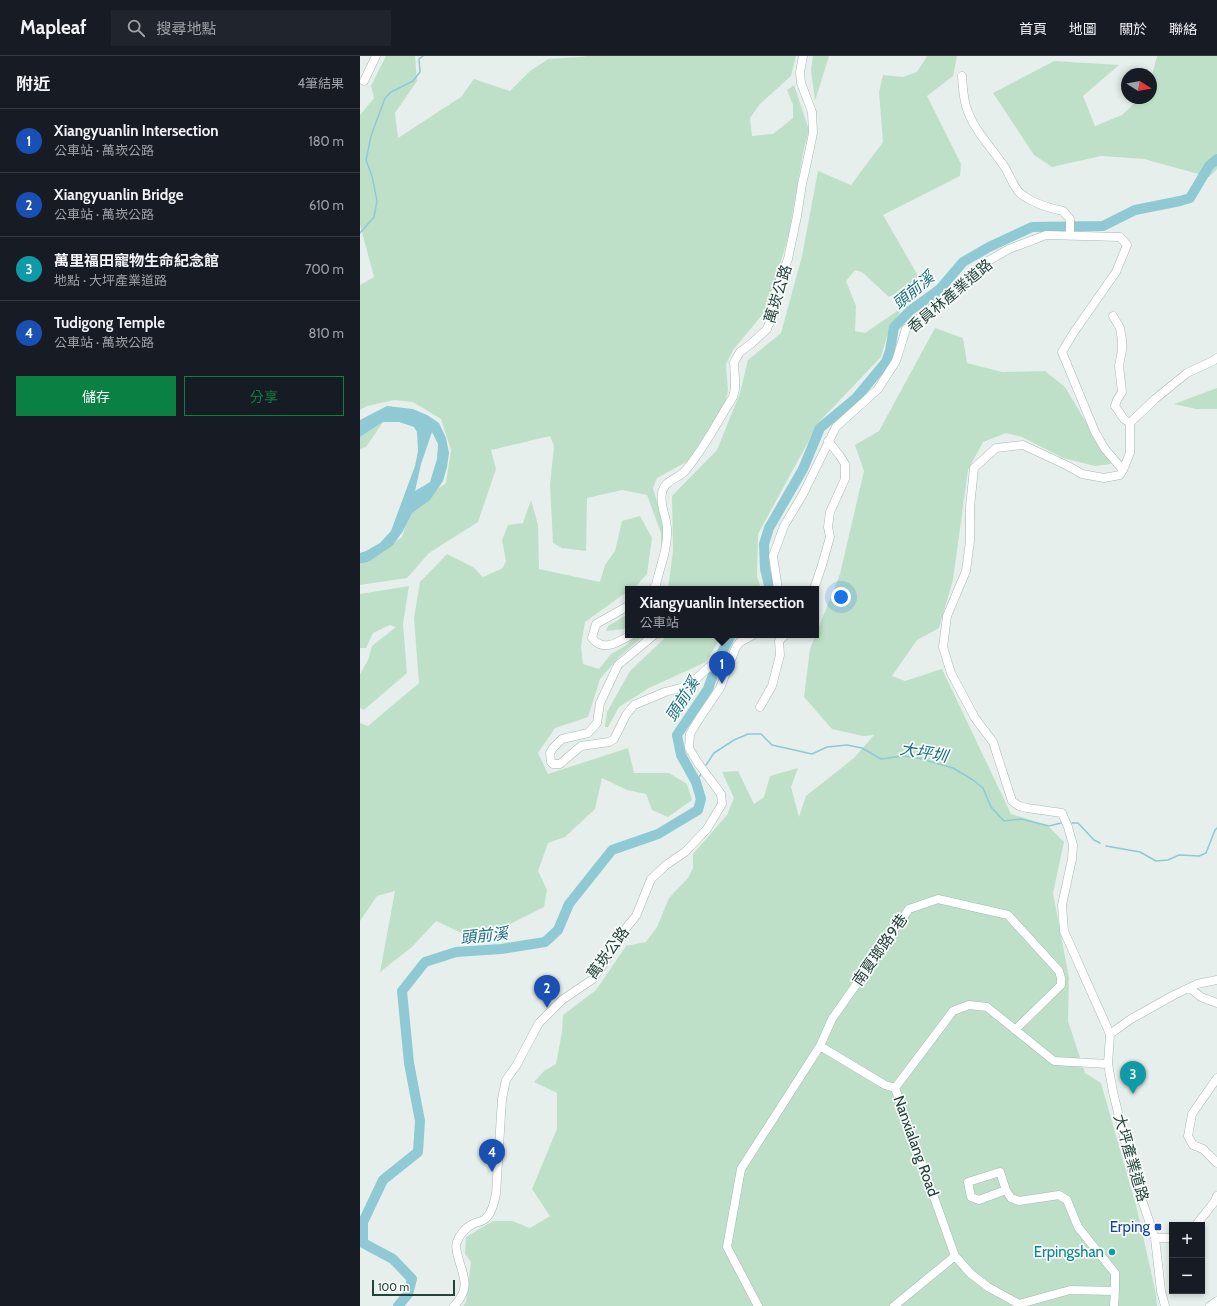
<!DOCTYPE html>
<html lang="zh-TW">
<head>
<meta charset="utf-8">
<style>
	:root { --surface:#171b24; --page:#20242c; --text:#f1f3f6; --muted:#9ea1a6; --line:#363941; --accent:#0b8043 }
	body { margin:0; font-family:Cabin,"Noto Sans TC",sans-serif; background:var(--page); color:var(--text) }
	.controls { position:absolute; right:12px; bottom:12px; display:grid; overflow:hidden; border-radius:0px; box-shadow:0 2px 6px #0003 }
	.controls button { width:36px; height:36px; display:grid; place-items:center; padding:0; border:0; border-bottom:1px solid var(--line); background:var(--surface); color:var(--text); font:20px sans-serif }
	.compass { position:absolute; left:761px; top:12px; width:36px; height:36px; border-radius:50%; background:var(--surface); box-shadow:0 2px 6px #0003; rotate:101deg }
	.scale { position:absolute; left:12px; bottom:10px; width:83px; box-sizing:border-box; padding-left:4px; border:2px solid #24423a; border-top:0; font-size:11px; line-height:14px; white-space:nowrap; color:#24423a; -webkit-text-stroke:3px #f7fbf9; paint-order:stroke }
	.you { position:absolute; left:481px; top:541px; width:14px; height:14px; margin:-10px; border:3px solid #fff; border-radius:50%; background:#1a73e8; box-shadow:0 0 0 6px #1a73e833 }
	.badge { display:grid; place-items:center; width:26px; height:26px; border-radius:50%; background:var(--accent); color:#fff; font-size:13px; font-weight:700 }
	.pin { position:absolute; translate:-50% -33px; filter:drop-shadow(0 1px 2px #0008) }
	.pin::after { content:''; position:absolute; top:21px; width:14px; height:12px; background:inherit; clip-path:polygon(0 0,100% 0,50% 100%) }
	.popup { position:absolute; left:265px; top:530px; width:194px; height:52px; box-sizing:border-box; display:grid; place-content:center; border-radius:0px; background:var(--surface); filter:drop-shadow(0 1px 3px #0005); font-size:13px; white-space:nowrap; color:var(--muted) }
	.popup b { font-size:15px; color:var(--text) }
	.popup::after { content:''; position:absolute; left:50%; top:100%; margin-left:-8px; border:8px solid transparent; border-top-color:var(--surface) }
	.list { margin:0; padding:0; list-style:none }
	h2 { display:flex; justify-content:space-between; align-items:center; height:52px; margin:0; padding:0 16px; font-size:17px }
	h2 small { font-size:13px; font-weight:400; color:var(--muted) }
	.list li { display:grid; grid-template-columns:26px 1fr auto; gap:12px; align-items:center; box-sizing:border-box; height:64px; padding:0 16px; border-top:1px solid var(--line) }
	.list b { display:block; font-size:15px; white-space:nowrap }
	.list p { margin:0; font-size:13px; white-space:nowrap; color:var(--muted) }
	.list em { font-size:13px; font-style:normal; color:var(--muted) }
	.actions { display:flex; gap:8px; padding:12px 16px }
	.actions a { flex:1; padding:9px 0; border:1px solid var(--accent); border-radius:0px; text-align:center; font-size:14px; color:var(--accent) }
	.actions .main { background:var(--accent); color:#fff }
	.icon { flex:none; width:22px; height:22px; fill:none; stroke:currentColor; stroke-width:2; stroke-linecap:round; stroke-linejoin:round }
	.map { position:relative; flex:none; width:857px; height:1250px; overflow:hidden }
	header { display:flex; align-items:center; gap:24px; box-sizing:border-box; height:56px; padding:0 20px; background:var(--surface); border-bottom:1px solid var(--line) }
	header strong { font-size:19px }
	nav { display:flex; gap:22px; margin-inline-start:auto; font-size:14px }
	.search { width:280px; height:36px; background:var(--page); display:flex; align-items:center; gap:10px; box-sizing:border-box; padding:0 14px; border-radius:0px; color:var(--muted); font-size:15px }
	main { display:flex }
	aside { flex:1; background:var(--surface) }
	.map>svg:first-child { display:block }
</style>
</head>
<body>
<header>
<strong>Mapleaf</strong>
<div class="search"><svg class="icon" aria-label="search" viewBox="0 0 24 24"><circle cx="10" cy="10" r="6"/><path d="M15 15l6 6"/></svg>搜尋地點</div>
<nav><a>首頁</a><a>地圖</a><a>關於</a><a>聯絡</a></nav>
</header>
<main>
<aside>
<h2>附近<small>4筆結果</small></h2>
<ul class="list">
<li><span class="badge" style="background:#1a4fb4">1</span><div><b>Xiangyuanlin Intersection</b><p>公車站 · 萬崁公路</p></div><em>180 m</em></li>
<li><span class="badge" style="background:#1a4fb4">2</span><div><b>Xiangyuanlin Bridge</b><p>公車站 · 萬崁公路</p></div><em>610 m</em></li>
<li><span class="badge" style="background:#0f9aa8">3</span><div><b>萬里福田寵物生命紀念館</b><p>地點 · 大坪產業道路</p></div><em>700 m</em></li>
<li><span class="badge" style="background:#1a4fb4">4</span><div><b>Tudigong Temple</b><p>公車站 · 萬崁公路</p></div><em>810 m</em></li>
</ul>
<div class="actions"><a class="main">儲存</a><a>分享</a></div>
</aside>
<div class="map">
<svg width="857" height="1250" viewBox="0 0 857 1250">
	<rect width="100%" height="100%" fill="#e6efeb"/>
	<!-- green -->
	<path fill="#bfe0c8" d="M26,0H55L57,25L35,57L38,82L101,41L114,23L150,35L170,15L188,3L222,1L226,0H436L431,20L400,48L390,62L392,80L413,78L433,62V49L427,34L434,29L449,74L443,97L429,177L408,252L373,294L366,308L368,334L365,348L328,405L297,422L293,432L305,473L303,490L301,488V477L287,439L262,434L227,442L226,495L202,492L193,487L190,429L194,390L190,380L131,394L136,413L118,466L69,497L47,522L0,529V509L42,481L52,451L86,427L91,394L81,363L53,346L34,344L7,350L0,354V229L14,221L0,169V59L14,42L11,30Z
		M453,0H469L455,45L451,14Z
		M567,0H597L593,20L567,40L601,108L600,120L523,159L561,225L529,241L502,216L495,214L486,225L496,250L495,275L505,277L543,251L527,280L521,301L459,366L398,478L397,520L401,533H308L313,495L312,440L357,394L380,337L388,304L421,277L442,200L458,115L491,129L523,86L519,36L523,19L543,21L557,16Z
		M797,0H857V113L849,121L784,103L741,100L692,111L674,99L633,37L694,5L759,9L723,40L735,70L762,59L780,42H791V23Z
		M575,272L603,282L607,307L642,316L685,315L705,331L751,408L735,410L703,402L662,381L646,377L623,386L608,414L593,524L579,572L557,584L532,620L545,625L582,613L651,758L687,769L704,786L693,837L709,922L708,965L725,1017L741,1027L777,1153L796,1238L797,1250H103L106,1246L111,1206L105,1198L106,1181L133,1165H152L170,1172L190,1160L172,1133L197,1073V1037L174,1026L184,1015L196,1008L202,976L203,959L236,934L266,890L286,886L297,871L309,842L328,822L333,812V798L367,759L374,742L362,716L378,715L394,748L404,741L410,720L438,712L431,731L439,761L446,740L494,702L514,679L503,680L472,673L444,641L450,593L480,518L504,415L495,389L519,375Z
		M857,332V353H836L814,348Z
		M23,366L6,391L0,393V381Z
		M171,444L178,469L179,513L240,526L245,509L255,495L262,465L280,460L292,482L287,518L276,530L271,533H268V535L225,566L221,590L223,608L239,613L251,598L265,590L277,579H285L259,601L240,623L228,661L195,672L178,697L188,718L268,692L274,717H309L327,728L332,744L308,761L292,754L286,738L267,734L242,722L235,753L205,781L188,787L178,815L187,834L184,851L136,875L108,880L76,865L52,891L20,916L35,835L17,840L0,865V667L8,670L59,627L54,562L60,526L87,498L113,511L123,521L143,512L146,505L142,484L148,469L163,467Z
		M49,530L43,568L47,617L4,654L0,652V618L8,604L12,590L36,571L30,569L13,577L6,592H0V538Z
		M268,558V569L264,573L246,575L248,570Z
		M308,579H364L361,581L346,606L289,632L259,651L248,671H245L247,656L270,615Z"/>
	<!-- water -->
	<path fill="#8ec9d4" fill-rule="evenodd" d="M27,350L53,353L67,359L79,367L86,382L89,397L87,411L83,425L70,444L52,457L43,475L33,489L10,505L0,508V497L6,495L20,487L31,475L55,410L58,395L57,376L54,371L39,366H23L0,381V364ZM72,376L78,388L77,403L70,426L55,435L61,408Z"/>
	<g fill="none" stroke-linecap="round" stroke-linejoin="round">
		<!-- stream -->
		<path stroke="#8ec9d4" stroke-width="1.5" d="M0,177L14,161L17,145L12,120L6,104L11,80L25,42L31,36L53,25L60,16L59,3L63,0
			M346,709L354,697L374,684L388,678H401L412,689L452,698L467,691L487,689L502,692L521,703L543,700L558,702L593,712L613,724L623,732L631,751L644,765L661,763L689,770L701,767
			M336,726L341,718
			M712,767H718L734,784L740,787
			M746,790L780,796L796,805L808,804L819,799L839,800L846,797L855,774L857,772"/>
		<!-- river -->
		<path stroke="#8ec9d4" stroke-width="10" d="M410,533L405,513L404,488L409,472L443,413L460,372L496,342L526,306L530,295L534,271L551,254L580,233L603,206L629,191L672,171L743,170L775,154L820,145L830,142L849,110L857,103
			M38,1250L48,1238L52,1223L33,1203L3,1187V1166L23,1124L58,1096L60,1065L49,1007L42,935L65,906L96,896L141,893L185,886L198,874L209,848L252,794L298,778L338,754L341,743L336,726L321,699L317,679L348,633L358,604L371,579"/>
		<!-- minor casing -->
		<g stroke="#a8b8b2" stroke-width="9">
			<path id="minor" d="M602,20C603,32 603,45 608,56C616,77 632,92 644,110C650,119 653,131 661,138C674,148 688,152 703,155L710,163V179
				M4,25L16,0
				M753,260L760,272L762,284V294L759,310L762,336L757,344L755,350L764,363L770,367
				M763,414L770,397V367L795,343L827,317L853,305L857,302
				M293,533L296,529C300,510 308,493 307,473C307,461 299,449 302,437C304,424 318,423 325,415C344,393 357,366 373,341L375,333V323L374,306L380,296L392,287L407,273L411,263L412,247L415,237L428,203L437,160L442,128L447,106L453,77L452,56L441,27L440,16L443,0
				M418,533L413,500L424,470L443,438L476,371L518,333L536,305L546,273L594,234L621,209L649,193L686,179L760,181L767,189L756,216L714,276L702,296L735,376L745,393L763,414L760,419L744,422L722,418L708,410L663,389L636,392L614,412L610,451V485L606,515L587,560L583,591L591,617L615,662L633,686L652,745L659,750L667,752L702,757L708,771L713,789L712,803L702,849L704,875L750,978L748,1008L753,1036L773,1118L795,1182L801,1235L805,1250
				M454,533L462,509L470,481L468,471L470,456L485,423V408L480,400L468,385
				M268,550L236,568L232,582C243,596 257,587 271,579
				M294,579L258,609L240,647L237,667L228,677L202,683L193,692L190,697L191,706L193,708H200L221,690L249,686L254,683L266,659L274,649L305,636L328,630L349,611L366,616
				M400,651L412,630L420,599L419,585L425,579
				M830,932L841,941L857,947
				M750,978L771,963L814,939L837,928L857,924
				M460,990L472,963L549,853L578,843L648,859L699,915L701,922V929L655,974
				M748,1008L694,1005L627,951L609,949L593,955L535,1032L595,1200L610,1217L628,1231L659,1248L710,1234L755,1235L754,1250
				M857,1022L832,1058L828,1080L833,1089L843,1093L857,1107
				M646,1134L640,1116L608,1126L611,1141L619,1144L646,1134L651,1142L659,1145L699,1139L707,1144L718,1171L755,1217V1235
				M836,1169L855,1145L857,1140
				M795,1182H812
				M94,1250C111,1232 104,1222 98,1201C97,1196 95,1191 97,1186C99,1179 106,1171 113,1168C116,1166 122,1166 125,1163C132,1157 134,1147 136,1138L142,1043L146,1024L156,1010L179,967L202,944L233,923L249,900L261,878L276,860L291,823L306,809L325,796L347,773L362,748L361,738L338,707L329,692L330,678L339,663L360,632L376,591L380,586L393,579
				M398,1250L367,1191L381,1113L460,990L525,1029L535,1032
				M534,1250L595,1200
				M850,1250L857,1245"/>
		</g>
		<!-- minor -->
		<use href="#minor" stroke="#fff" stroke-width="8"/>
	</g>
	<!-- markers -->
	<rect fill="#1a4fb4" stroke="#f7fbf9" stroke-width="1.5" x="794" y="1167" width="8" height="8" rx="2"/>
	<circle fill="#0f9aa8" stroke="#f7fbf9" stroke-width="1.5" cx="752" cy="1196" r="4"/>
	<g text-anchor="middle" stroke-width="3.5" stroke-linejoin="round" paint-order="stroke">
		<!-- street labels -->
		<g font-size="15" fill="#24423a" stroke="#f7fbf9">
			<text transform="translate(418 238) rotate(-73)" y="5">萬崁公路</text>
			<text transform="translate(590 240) rotate(-40)" y="5">香員林產業道路</text>
			<text transform="translate(520 894) rotate(-55)" y="5">南夏瑯路9巷</text>
			<text transform="translate(248 897) rotate(-54)" y="5">萬崁公路</text>
			<text transform="translate(556 1090) rotate(70)" y="5">Nanxialang Road</text>
			<text transform="translate(771 1102) rotate(74)" y="5">大坪產業道路</text>
		</g>
		<!-- transit labels -->
		<g font-size="15" fill="#164399" stroke="#f7fbf9" text-anchor="end">
			<text x="790" y="1176">Erping</text>
		</g>
		<!-- culture labels -->
		<g font-size="15" fill="#0d838f" stroke="#f7fbf9" text-anchor="end">
			<text x="744" y="1201">Erpingshan</text>
		</g>
		<!-- water labels -->
		<g font-size="16" font-style="italic" fill="#1c6f80" stroke="#f7fbf9">
			<text transform="translate(553 234) rotate(-40)" y="6">頭前溪</text>
			<text transform="translate(322 643) rotate(-58)" y="6">頭前溪</text>
			<text transform="translate(564 696) rotate(10)" y="6">大坪圳</text>
			<text transform="translate(124 879) rotate(-6)" y="6">頭前溪</text>
		</g>
	</g>
</svg>
<div class="controls">
<button>+</button>
<button>−</button>
</div>
<svg class="compass" viewBox="-18 -18 36 36"><path d="M0-13l5 13h-10z" fill="#e53935"/><path d="M0 13l5-13h-10z" fill="#9ea1a6"/></svg>
<div class="scale">100 m</div>
<div class="you"></div>
<div class="pin badge" style="left:362px;top:628px;background:#1a4fb4">1</div>
<div class="popup"><b>Xiangyuanlin Intersection</b>公車站</div>
<div class="pin badge" style="left:187px;top:952px;background:#1a4fb4">2</div>
<div class="pin badge" style="left:773px;top:1038px;background:#0f9aa8">3</div>
<div class="pin badge" style="left:132px;top:1116px;background:#1a4fb4">4</div>
</div>
</main>
</body>
</html>
